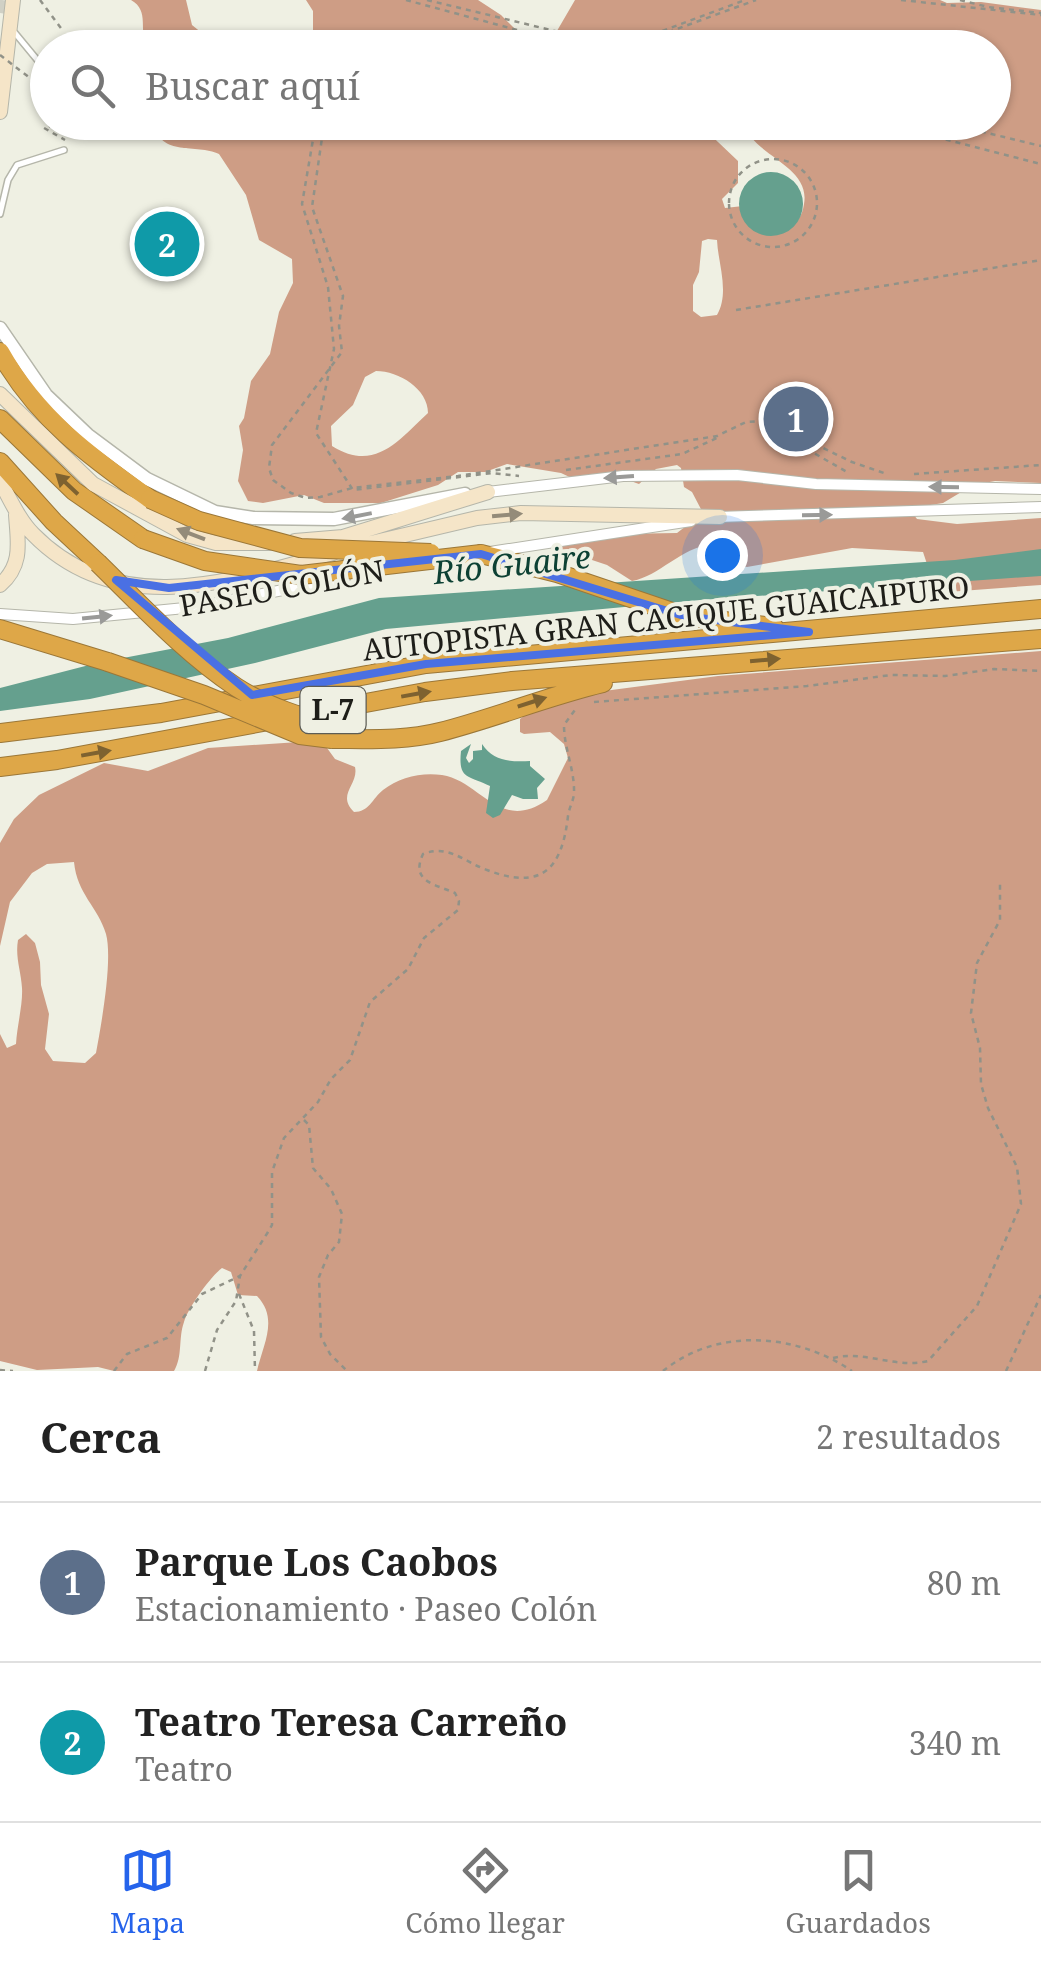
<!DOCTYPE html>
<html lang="es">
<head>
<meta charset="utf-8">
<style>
	:root { --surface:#fff; --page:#f2f2f2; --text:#222; --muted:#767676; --line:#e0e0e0; --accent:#2563eb }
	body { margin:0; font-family:"Noto Serif",serif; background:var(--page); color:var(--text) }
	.you { position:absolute; left:722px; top:555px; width:35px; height:35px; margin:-25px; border:8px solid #fff; border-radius:50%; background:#1a73e8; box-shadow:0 0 0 15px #1a73e833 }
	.badge { display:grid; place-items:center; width:65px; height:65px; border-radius:50%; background:var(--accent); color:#fff; font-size:32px; font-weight:700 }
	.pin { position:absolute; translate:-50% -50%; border:5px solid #fff; box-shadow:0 2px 10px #0006 }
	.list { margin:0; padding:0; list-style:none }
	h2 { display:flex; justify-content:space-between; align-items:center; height:130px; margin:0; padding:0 40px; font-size:42px }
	h2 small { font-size:32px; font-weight:400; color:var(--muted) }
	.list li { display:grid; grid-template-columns:65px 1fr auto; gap:30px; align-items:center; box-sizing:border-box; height:160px; padding:0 40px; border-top:2px solid var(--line) }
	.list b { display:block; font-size:38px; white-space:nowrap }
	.list p { margin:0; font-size:32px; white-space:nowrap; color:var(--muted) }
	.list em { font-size:32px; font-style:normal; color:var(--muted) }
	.icon { flex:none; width:55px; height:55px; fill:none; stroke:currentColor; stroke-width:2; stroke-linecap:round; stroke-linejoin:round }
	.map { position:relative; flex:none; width:1041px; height:1371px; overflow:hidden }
	.search { position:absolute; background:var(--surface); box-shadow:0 2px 8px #0004; left:30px; right:30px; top:30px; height:110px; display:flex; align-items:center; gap:25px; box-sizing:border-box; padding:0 35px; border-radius:55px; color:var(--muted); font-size:38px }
	.sheet { height:450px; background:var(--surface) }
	nav { display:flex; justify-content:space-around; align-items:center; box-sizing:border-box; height:140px; border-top:2px solid var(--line); background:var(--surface); font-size:28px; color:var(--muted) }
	nav a { display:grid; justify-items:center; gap:5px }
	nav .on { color:var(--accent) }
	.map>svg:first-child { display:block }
</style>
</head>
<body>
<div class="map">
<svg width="1041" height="1371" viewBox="0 0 1041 1371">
	<rect width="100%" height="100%" fill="#eff0e3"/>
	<!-- forest -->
	<path fill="#ce9d85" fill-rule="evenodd" d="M131,0H186L192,25L208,38L203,47H148C137,32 151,11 131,0Z
		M306,0H478L501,15L525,39L554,36L575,0H940L947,3L981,2L1041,10V483L995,481L973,485L943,503L918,507L914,515L917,519L957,524L1041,518V585L934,593L919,585L927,564L923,552L852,548L747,567L738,565C705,516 668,576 632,581L607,565L556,548V544L618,534L677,533L703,513L692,492L684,487L681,468L677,465L656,469L639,484C603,471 614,471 576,480L561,473L507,464L485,472H458L438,485L381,503H324L304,495L263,503L248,501L238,481L243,450L239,426L244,418L251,381L270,354L279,312L293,283L292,259L259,240L246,195L219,154C196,143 161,158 153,123H210L230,132L253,122L698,123L738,161V183L722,199L725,208L743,206L786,229C797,222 802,218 804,204C810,171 768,159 751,137C748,133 747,127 745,123L994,122V48L286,47L295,39L313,32V11ZM708,239L717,240C718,264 730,292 717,315L701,317L693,311V285L699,272L702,241ZM376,371C399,371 428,389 428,413C399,440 375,473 332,446L331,426L353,405L365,377Z
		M1041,651V1371H257C263,1344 279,1319 257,1296L238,1295L231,1272L222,1268C210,1277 188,1308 184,1322C178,1339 183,1356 174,1371H114L98,1367L37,1370L0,1361V1034L7,1048L16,1044C17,1026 23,1004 22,988C21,971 15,957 18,940L26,934L35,943L40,962L41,985L49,1014L45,1049L53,1061L85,1063L96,1053C101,1026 113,960 106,934C98,907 77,894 74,862L47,864L32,873L10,902L0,946V843L14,819L39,795L104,763L148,771L208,748L314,741L327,748L335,759L355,767C359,785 336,794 354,812C369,812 372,799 383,790C399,777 422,772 442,775C481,781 499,833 547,800L568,758L564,744L550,732L524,734L520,732V719L528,713L604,691L718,676Z"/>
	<!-- water -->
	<path fill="#65a08e" d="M739 204a32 32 0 1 1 64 0a32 32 0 1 1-64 0Z
		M1041,549V576L700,600L386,629L255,663L90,699L0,711V688L97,663L228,638L379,598L955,560Z
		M471,744L466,758L469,763L473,759V751L482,750V744C493,761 510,762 530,761V766L545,779L537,788L538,799H523L512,795L500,815L493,818L486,813L490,786C468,775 458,780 461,751Z"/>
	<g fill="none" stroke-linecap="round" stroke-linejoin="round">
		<!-- secondary-tunnel -->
		<path stroke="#d0d0c5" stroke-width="14" stroke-dasharray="14 7" stroke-linecap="butt" d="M0,13L2,0"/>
		<!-- service casing -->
		<g stroke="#b5b6aa" stroke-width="8">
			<path id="service" d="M15,33L48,73
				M0,214L8,180L17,165L64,150"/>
		</g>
		<!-- minor casing -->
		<g stroke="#b5b6aa" stroke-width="12">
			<path id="minor" d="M488,492L623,476L737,475L816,484L1041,489
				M717,517L1041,507
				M490,552L691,521
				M0,614L73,619L195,607L345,578"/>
		</g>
		<!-- tertiary casing -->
		<g stroke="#b5b6aa" stroke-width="15">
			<path id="tertiary" d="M0,328L46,395L88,435L147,479L215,512L253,518L334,519L465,494"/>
		</g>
		<!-- secondary casing -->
		<g stroke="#b5b6aa" stroke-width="16">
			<path id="secondary" d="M0,112L13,0
				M0,394L93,484L187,535L216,543H269
				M0,481C10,499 19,520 33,534C118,621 232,581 333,553
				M295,541L343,537L488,492
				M354,547L477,518L521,513L720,517
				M0,585C23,565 18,543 16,515"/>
		</g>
		<!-- motorway casing -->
		<g stroke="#9b7738" stroke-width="20">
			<path id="motorway" d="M0,352C37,418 89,456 150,499
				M0,419L74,491L143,539
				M0,462L54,522L98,563
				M481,554L557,573L684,616L774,627
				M0,629L108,662
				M0,733L161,713L426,664L1041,609
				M332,739C368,739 405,741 440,732C495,718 548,696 603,683
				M0,767L57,760L425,692L512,681L1041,639"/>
		</g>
		<!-- path -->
		<path stroke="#919288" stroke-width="2.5" stroke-dasharray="5 5" stroke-linecap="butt" d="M40,0L63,31
			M406,0L584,48
			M427,0L625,48L756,0
			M901,0L1041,15
			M960,0L988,7L1041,13
			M625,45L745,0
			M39,85L48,92
			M63,122L44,128L65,140
			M316,122L302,204L328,287L334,349L316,433L353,490L492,473L519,476
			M328,122L323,131L312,207L343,296L339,326L342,352L272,445L269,468L273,480L291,493L306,498L320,497L352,488L458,476L717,436L746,422L767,421L852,462L887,474
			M878,122L1041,164
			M942,122L1041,146
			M729 203a44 44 0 1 1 88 0a44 44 0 1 1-88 0Z
			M736,310L1041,260
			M763,424L847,472
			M566,470L682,454L719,437
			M914,474L1041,465
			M594,702L807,686L891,675L945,676L994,669L1041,671
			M304,1120L309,1125L313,1168L331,1189L342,1214L339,1242L328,1255L319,1277L321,1337L330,1354L347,1371
			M239,1294L254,1331L255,1371
			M833,1358C865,1350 895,1369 928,1361L977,1306L1021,1204L1017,1167L988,1108L981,1084L980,1048L971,1013L977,963L1000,920V884
			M0,1370L13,1371
			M114,1371L127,1354L167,1338L202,1294L240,1276L268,1232L272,1225V1172L284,1138L318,1102L331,1079L350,1060L370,1002L408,969L424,938L458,910L459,901L455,893C435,884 410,882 423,854C449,844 464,862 487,870C542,891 562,869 568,816C569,808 573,802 574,794C575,770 564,749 564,725L577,707
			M205,1371L217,1330L236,1301L240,1276
			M663,1371C717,1327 796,1333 852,1371
			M1006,1371L1041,1295"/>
		<!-- service -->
		<use href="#service" stroke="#fff" stroke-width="5"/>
		<!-- minor -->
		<use href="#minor" stroke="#fff" stroke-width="10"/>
		<!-- tertiary -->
		<use href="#tertiary" stroke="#fff" stroke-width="12"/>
		<!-- secondary -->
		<use href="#secondary" stroke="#f5e5c8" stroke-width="14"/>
		<!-- motorway -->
		<use href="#motorway" stroke="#dea748" stroke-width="18"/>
		<!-- motorway-bridge casing -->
		<g stroke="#9b7738" stroke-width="20" stroke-linecap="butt">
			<path id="motorway-bridge" d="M150,499L199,521L300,548L431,553
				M143,539L205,561L301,575L481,554
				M98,563C142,606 185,653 236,687C265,706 304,718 336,727
				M108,662L204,695L300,735L332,739"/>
		</g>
		<!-- path-bridge -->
		<path stroke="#919288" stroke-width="2.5" stroke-dasharray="5 5" stroke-linecap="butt" d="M0,55L39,85"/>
		<!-- motorway-bridge -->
		<use href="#motorway-bridge" stroke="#dea748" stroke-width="18"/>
	</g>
	<!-- one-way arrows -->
	<defs><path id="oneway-solid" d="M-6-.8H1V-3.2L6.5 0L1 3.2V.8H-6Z" transform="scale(2.5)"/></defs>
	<g fill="#9a9a98">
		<use href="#oneway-solid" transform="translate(619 477) rotate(176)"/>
		<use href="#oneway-solid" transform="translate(944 487) rotate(-179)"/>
		<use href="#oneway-solid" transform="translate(817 515) rotate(-1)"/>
		<use href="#oneway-solid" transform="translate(357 516) rotate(169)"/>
		<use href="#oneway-solid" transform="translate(97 617) rotate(-6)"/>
	</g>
	<g fill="#7e6230">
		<use href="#oneway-solid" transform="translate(67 484) rotate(-137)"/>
		<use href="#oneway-solid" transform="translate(765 660) rotate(-5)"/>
		<use href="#oneway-solid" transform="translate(416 694) rotate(-10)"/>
		<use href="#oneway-solid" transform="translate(532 702) rotate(-18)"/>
		<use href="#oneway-solid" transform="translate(96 753) rotate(-10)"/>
	</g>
	<g fill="#948b79">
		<use href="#oneway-solid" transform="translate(507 515) rotate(-5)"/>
		<use href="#oneway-solid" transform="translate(191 534) rotate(-159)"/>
	</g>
	<!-- marked area -->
	<path fill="none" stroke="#4a70e3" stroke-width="8" stroke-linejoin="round" d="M481,554L684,616L809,632L426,664L252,695L116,580L169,588Z"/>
	<g text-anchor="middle" stroke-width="8" stroke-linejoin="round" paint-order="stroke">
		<!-- shield labels -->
		<rect fill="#eff0e3" stroke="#5d5d56" stroke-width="2.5" x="300.5" y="687" width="65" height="46" rx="8"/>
		<g font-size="28" font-weight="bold" fill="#1e1e19">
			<text x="333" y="720">L-7</text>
		</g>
		<!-- street labels -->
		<g font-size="30" fill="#1e1e19" stroke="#eff0e3">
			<text transform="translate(282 589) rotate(-10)" y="10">PASEO COLÓN</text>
			<text transform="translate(666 619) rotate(-6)" y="10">AUTOPISTA GRAN CACIQUE GUAICAIPURO</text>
		</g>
		<!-- water labels -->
		<g font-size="32" font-style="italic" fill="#0d4134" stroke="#eff0e3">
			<text transform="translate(512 565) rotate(-6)" y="11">Río Guaire</text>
		</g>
	</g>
</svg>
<div class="you"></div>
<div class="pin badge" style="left:796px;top:419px;background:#5c6f8a">1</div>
<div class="pin badge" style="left:167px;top:244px;background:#0f9aa8">2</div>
<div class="search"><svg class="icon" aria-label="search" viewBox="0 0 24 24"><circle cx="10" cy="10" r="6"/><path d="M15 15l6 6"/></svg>Buscar aquí</div>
</div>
<section class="sheet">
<h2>Cerca<small>2 resultados</small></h2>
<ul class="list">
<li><span class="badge" style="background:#5c6f8a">1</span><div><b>Parque Los Caobos</b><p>Estacionamiento · Paseo Colón</p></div><em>80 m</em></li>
<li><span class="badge" style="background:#0f9aa8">2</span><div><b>Teatro Teresa Carreño</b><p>Teatro</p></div><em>340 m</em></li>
</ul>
</section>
<nav>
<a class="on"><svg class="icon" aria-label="map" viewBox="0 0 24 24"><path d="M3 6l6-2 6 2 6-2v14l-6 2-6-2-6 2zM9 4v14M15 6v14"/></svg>Mapa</a>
<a><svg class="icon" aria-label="directions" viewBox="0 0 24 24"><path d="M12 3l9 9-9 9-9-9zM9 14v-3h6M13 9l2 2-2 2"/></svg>Cómo llegar</a>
<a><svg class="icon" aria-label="saved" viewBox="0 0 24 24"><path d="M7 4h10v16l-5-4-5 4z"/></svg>Guardados</a>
</nav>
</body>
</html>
